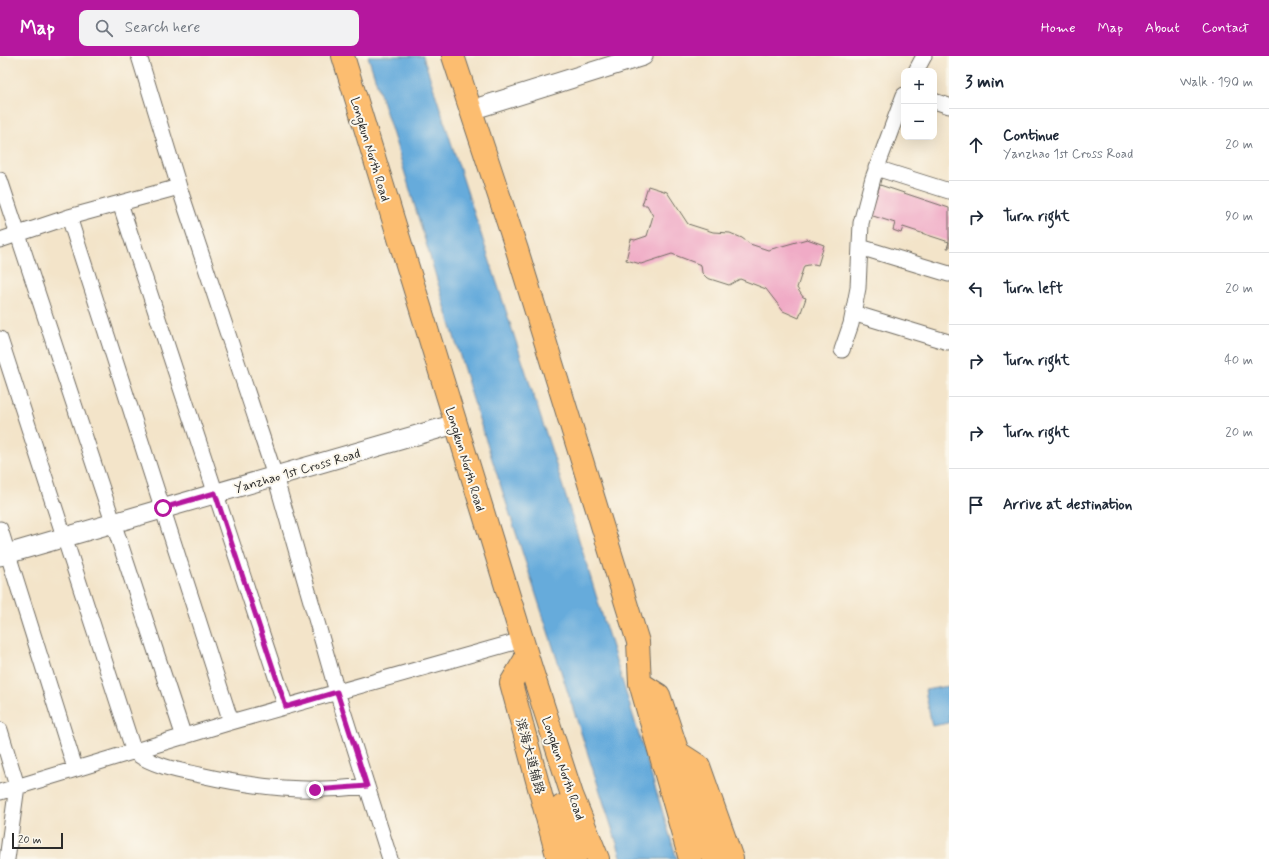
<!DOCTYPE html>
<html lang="en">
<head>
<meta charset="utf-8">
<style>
	:root { --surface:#fff; --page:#f2f2f3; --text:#1f2937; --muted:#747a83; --line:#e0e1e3; --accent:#b5179e }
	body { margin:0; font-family:Mynerve,"LXGW WenKai TC",sans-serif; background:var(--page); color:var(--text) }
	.controls { position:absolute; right:12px; top:12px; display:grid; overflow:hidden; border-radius:8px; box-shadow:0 4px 16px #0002 }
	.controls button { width:36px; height:36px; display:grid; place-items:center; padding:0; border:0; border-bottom:1px solid var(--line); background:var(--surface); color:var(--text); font:20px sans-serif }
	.scale { position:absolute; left:12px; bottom:10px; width:51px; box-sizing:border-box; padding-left:4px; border:2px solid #2b2b2b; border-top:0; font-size:11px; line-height:14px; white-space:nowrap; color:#2b2b2b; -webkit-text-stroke:3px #fbf7ec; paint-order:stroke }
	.stop { position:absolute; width:12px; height:12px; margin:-9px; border:3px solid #b5179e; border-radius:50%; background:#fff }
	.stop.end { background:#b5179e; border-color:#fff; box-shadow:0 1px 4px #0008 }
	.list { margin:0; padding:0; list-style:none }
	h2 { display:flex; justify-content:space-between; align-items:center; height:52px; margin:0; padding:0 16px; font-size:17px }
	h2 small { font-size:13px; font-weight:400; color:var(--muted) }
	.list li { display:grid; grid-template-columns:26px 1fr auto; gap:12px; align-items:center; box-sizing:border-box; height:72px; padding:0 16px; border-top:1px solid var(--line) }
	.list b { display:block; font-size:15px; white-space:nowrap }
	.list p { margin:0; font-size:13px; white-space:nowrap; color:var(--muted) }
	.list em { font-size:13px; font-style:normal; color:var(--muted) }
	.icon { flex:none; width:22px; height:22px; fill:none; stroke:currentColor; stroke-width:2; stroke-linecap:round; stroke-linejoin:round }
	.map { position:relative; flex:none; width:949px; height:803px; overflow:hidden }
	header { display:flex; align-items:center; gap:24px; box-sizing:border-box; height:56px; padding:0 20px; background:var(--accent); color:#fff }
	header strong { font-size:19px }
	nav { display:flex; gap:22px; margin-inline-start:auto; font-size:14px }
	.search { width:280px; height:36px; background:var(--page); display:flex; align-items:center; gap:10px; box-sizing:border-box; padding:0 14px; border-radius:8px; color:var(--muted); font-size:15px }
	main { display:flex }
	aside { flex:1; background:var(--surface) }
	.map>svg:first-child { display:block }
</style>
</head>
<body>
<header>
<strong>Map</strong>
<div class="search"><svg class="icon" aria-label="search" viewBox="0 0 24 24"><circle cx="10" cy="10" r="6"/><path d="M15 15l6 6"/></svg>Search here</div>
<nav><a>Home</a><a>Map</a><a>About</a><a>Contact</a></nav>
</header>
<main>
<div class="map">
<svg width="949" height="803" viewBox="0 0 949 803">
	<rect width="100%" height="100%" fill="#fbf7ec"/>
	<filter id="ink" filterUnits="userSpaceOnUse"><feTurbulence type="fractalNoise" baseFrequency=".025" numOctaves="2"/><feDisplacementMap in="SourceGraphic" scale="8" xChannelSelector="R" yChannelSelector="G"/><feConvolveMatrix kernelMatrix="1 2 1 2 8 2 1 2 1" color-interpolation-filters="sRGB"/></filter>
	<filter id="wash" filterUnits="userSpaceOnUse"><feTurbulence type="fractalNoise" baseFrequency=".012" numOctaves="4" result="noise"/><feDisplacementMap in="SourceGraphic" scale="16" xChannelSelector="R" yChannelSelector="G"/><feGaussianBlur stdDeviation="0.9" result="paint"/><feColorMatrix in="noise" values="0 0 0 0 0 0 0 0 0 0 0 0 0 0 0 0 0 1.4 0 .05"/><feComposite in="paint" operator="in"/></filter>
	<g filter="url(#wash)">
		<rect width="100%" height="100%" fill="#f3e4c9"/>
		<!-- water -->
		<path fill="#66abdb" stroke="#486b83" d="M368,0H423L553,399L677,803H622L478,360L397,91Z
			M949,630V667L932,670L925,634Z"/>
		<g id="blocks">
			<!-- building -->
			<path fill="#f0abc6" d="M880,129L949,152V192H947L949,186L903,171L901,177L893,174L895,167L870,159Z
				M648,130L667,136L688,168L713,176L730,177L742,182L750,188L768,194L807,183L824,189L818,209L814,208L804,210L797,232L803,241L806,242L799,262L783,255L766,233L740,223L729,229L707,222L702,217L701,209L672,198L641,208L626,204L631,183L635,184L647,180L653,160L647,149H642Z"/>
		</g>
	</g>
	<g filter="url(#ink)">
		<use href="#blocks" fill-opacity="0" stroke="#716c62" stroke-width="1"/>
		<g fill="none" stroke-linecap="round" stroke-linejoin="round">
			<!-- minor casing -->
			<g stroke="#716c62" stroke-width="17">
				<path id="minor" d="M139,0L179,131L275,420L337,636L390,803
					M916,15L924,0
					M934,45L949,50
					M876,112L949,135
					M0,124L184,681
					M120,147L286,651
					M69,161L231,666
					M0,184L69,161L179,131
					M860,191L949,218
					M853,257L948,286
					M0,283L134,696C154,710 176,714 200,719C257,732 308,737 367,730
					M842,294L851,268L858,232L861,167L873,122L904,39
					M0,473L75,712
					M0,674L17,730L7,803
					M0,736L231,666L522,584"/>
			</g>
			<!-- tertiary casing -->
			<g stroke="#716c62" stroke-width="21">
				<path id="tertiary" d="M471,54L643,0
					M0,500L455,368"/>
			</g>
			<!-- trunk casing -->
			<g stroke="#716c62" stroke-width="24">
				<path id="trunk" d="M343,0L531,612L572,739L598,803
					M453,0L517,194L638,586L640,627L690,803
					M527,600L511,627L558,803
					M640,627L659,639L713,803
					M679,697L699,710L732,803
					M562,750L561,756L575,803"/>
			</g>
			<!-- minor -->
			<use href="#minor" stroke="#fff" stroke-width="15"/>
			<!-- tertiary -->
			<use href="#tertiary" stroke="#fff" stroke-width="19"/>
			<!-- trunk -->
			<use href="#trunk" stroke="#fcbd6f" stroke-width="22"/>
		</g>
	</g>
	<g fill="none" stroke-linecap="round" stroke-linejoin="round" filter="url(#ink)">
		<!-- route -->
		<path stroke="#b5179e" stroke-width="5" d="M163,452L215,437L286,651L337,636L367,730L315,734"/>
	</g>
	<g text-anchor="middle" stroke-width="4" stroke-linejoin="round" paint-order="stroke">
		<!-- street labels -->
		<g font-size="13" fill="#2b2b2b" stroke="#fbf7ec">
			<text transform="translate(371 93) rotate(73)" y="5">Longkun North Road</text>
			<text transform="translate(466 403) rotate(73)" y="5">Longkun North Road</text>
			<text transform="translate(297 414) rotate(-16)" y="5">Yanzhao 1st Cross Road</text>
			<text transform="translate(531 700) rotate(75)" y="5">滨海大道辅路</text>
			<text transform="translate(564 712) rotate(71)" y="5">Longkun North Road</text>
		</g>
	</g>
</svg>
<div class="controls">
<button>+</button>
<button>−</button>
</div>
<div class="scale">20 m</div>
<div class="stop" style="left:163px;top:452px"></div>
<div class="stop end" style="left:315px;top:734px"></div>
</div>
<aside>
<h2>3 min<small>Walk · 190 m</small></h2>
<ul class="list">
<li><svg class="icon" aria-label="ahead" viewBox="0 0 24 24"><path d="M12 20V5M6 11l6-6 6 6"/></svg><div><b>Continue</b><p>Yanzhao 1st Cross Road</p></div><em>20 m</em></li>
<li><svg class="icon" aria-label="right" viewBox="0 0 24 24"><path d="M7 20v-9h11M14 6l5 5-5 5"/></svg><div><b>Turn right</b></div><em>90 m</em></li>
<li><svg class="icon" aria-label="left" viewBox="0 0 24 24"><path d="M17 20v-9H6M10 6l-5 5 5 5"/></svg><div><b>Turn left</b></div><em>20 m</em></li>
<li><svg class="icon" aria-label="right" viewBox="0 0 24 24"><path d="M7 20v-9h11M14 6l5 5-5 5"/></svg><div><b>Turn right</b></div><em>40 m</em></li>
<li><svg class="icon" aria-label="right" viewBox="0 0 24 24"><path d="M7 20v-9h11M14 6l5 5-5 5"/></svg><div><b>Turn right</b></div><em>20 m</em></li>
<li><svg class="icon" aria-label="arrive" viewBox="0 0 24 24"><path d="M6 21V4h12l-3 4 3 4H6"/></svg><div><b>Arrive at destination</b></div></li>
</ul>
</aside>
</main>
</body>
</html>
